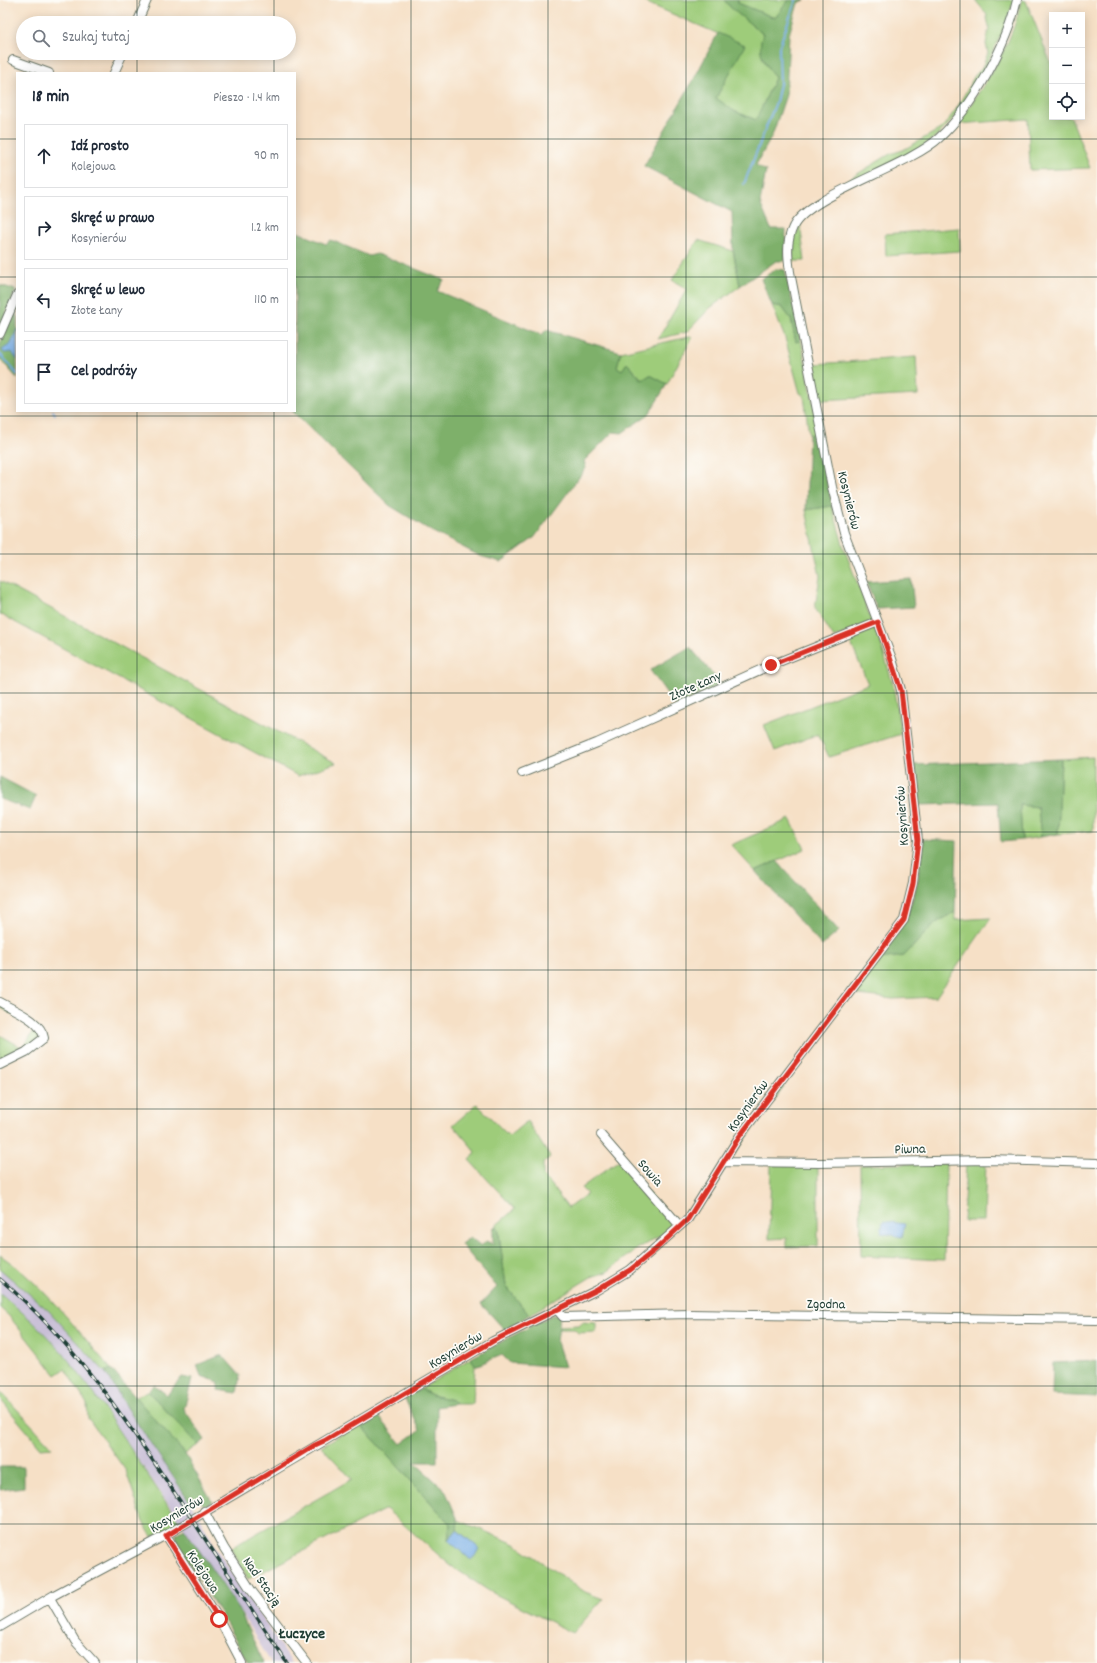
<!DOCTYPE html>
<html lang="pl">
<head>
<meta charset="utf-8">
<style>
	:root { --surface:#fff; --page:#f6f6f7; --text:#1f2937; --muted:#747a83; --line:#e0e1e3 }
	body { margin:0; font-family:Dekko,sans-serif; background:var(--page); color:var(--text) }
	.controls { position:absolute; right:12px; top:12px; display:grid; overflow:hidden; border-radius:0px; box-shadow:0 2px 10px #0003 }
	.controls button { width:36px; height:36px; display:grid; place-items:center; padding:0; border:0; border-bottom:1px solid var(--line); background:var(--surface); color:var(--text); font:20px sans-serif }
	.stop { position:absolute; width:12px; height:12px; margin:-9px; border:3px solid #d93025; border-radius:50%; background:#fff }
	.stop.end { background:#d93025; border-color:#fff; box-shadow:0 1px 4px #0008 }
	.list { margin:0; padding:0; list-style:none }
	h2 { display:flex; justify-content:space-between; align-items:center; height:52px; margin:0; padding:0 16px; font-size:17px }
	h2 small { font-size:13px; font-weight:400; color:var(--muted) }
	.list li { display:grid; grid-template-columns:26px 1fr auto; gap:12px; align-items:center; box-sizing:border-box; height:64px; margin:0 8px 8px; padding:0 8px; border:1px solid var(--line); border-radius:0px }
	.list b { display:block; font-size:15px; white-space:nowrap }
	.list p { margin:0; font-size:13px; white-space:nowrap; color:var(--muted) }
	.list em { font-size:13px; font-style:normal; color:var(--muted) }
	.icon { flex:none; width:22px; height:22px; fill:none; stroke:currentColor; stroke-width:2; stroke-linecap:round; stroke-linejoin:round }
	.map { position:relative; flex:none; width:1097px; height:1663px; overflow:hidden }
	.search { position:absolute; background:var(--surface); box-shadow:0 2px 10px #0003; left:16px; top:16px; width:280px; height:44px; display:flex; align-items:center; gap:10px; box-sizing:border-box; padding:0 14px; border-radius:22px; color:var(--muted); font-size:15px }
	.panel { position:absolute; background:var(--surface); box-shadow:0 2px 10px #0003; left:16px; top:72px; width:280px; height:340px; border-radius:0px }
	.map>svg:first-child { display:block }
</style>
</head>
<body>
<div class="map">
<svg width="1097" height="1663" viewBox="0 0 1097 1663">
	<rect width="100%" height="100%" fill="#fdfcf7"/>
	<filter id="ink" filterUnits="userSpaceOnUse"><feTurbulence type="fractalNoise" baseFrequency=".025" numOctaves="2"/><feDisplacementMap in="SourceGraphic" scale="8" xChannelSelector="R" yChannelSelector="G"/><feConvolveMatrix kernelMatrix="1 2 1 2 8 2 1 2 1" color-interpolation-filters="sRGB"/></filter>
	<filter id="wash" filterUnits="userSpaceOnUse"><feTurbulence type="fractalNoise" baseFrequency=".012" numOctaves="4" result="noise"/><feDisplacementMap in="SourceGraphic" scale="16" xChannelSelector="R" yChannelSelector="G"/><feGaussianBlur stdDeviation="0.9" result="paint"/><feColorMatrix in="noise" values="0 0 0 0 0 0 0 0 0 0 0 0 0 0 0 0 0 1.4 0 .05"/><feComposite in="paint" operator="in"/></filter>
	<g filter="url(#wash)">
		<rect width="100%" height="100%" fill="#f6e0c6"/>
		<!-- industrial -->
		<path fill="#c9bfd7" d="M0,1269L49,1311L105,1372L133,1417L196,1511L216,1548L292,1663H271L238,1608L93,1392L62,1352L32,1321L0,1293Z"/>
		<!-- green -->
		<path fill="#9ecc7a" stroke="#5e8457" d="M640,0H724L732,9L763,34V59L775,78L756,120L734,111L716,98L744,45Z
			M738,0H789L775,18L738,3Z
			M975,0H1014C1004,32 991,57 974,86C965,101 955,118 942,131C918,154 873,171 843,186L846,181L890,154L903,150L942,128L957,108L975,75L982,68L988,53L986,44L989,27L986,13Z
			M1021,0L1026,1L1052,66V117H1071L1090,168L1030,170L1028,119L958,124C983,85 1013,47 1021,0Z
			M800,224L805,261H793V242Z
			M959,228L960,251L886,256L885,234Z
			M698,240L733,251L740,286L710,308L687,332L658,339L687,289L672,280Z
			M772,305L782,307L791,319L796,342L801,340L819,433L809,435L804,396L800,393L785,338Z
			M693,336L667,384L650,375L643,380L627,363L622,370L616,367L621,352Z
			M916,357L918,395L819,400L815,364Z
			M832,506L844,548L872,622L834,638L815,608L820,576L806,510Z
			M0,581L336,763L298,776L0,614Z
			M876,627L893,685L901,734L829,757L818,734L775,751L764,725L868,684L848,636Z
			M1093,757V831L1058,834L1061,759Z
			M1020,805L1038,807L1041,837L1022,840Z
			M790,819L805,849L755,871L731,845Z
			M955,912V920L991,918L936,997L893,999L850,994L878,959L904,956L934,924Z
			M0,1004L39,1029C44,1047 13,1055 0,1061L2,1059L0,1058V1035L23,1048L35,1029L0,1007Z
			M477,1104L509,1136L527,1121L550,1157L543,1163V1175L568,1208L587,1194L581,1188L619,1160L677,1226L637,1249L607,1272L591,1277L529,1315L506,1286L498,1227L493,1228L515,1209L469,1160L476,1152L453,1125Z
			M966,1162H986L984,1221H963Z
			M946,1163L944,1260L861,1256L860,1165Z
			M771,1164L818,1166V1246L787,1247V1238L769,1239Z
			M0,1255C43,1284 77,1330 111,1369L105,1372L49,1311L0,1269Z
			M0,1293L32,1321L62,1352L93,1392L179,1522L152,1537L143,1522L126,1471L88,1418L87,1404L65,1369L56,1375L9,1316L0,1308Z
			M582,1322L596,1323V1332L578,1333L574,1329H558L559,1326L579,1325Z
			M471,1358L475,1366L473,1404H455L452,1400L432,1395L421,1389Z
			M0,1391L52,1447L41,1448L0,1399Z
			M148,1391L198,1445L185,1454L135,1397Z
			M360,1424L450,1524L448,1540L480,1549L457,1530L458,1520L515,1544L585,1592L603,1599L573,1633L489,1591L450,1565L386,1509L248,1579L231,1548L352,1479L321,1446Z"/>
		<!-- forest -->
		<path fill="#7eb06a" stroke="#4e764f" d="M724,0H738V3L775,18L789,0H805L798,3L789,35L786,95L772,136L756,165L766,171L760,203L771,229H786L785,261H776L740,286L733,249L732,212L644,166L694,79L718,33L745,45L716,98L734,111L756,120L775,78C765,62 756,53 763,34L732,9Z
			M295,231L326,244L331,240L369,256L377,254L444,280L437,291L542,335L546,330L621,352L617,367L622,370L627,363L642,380L650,375L667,384L649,414L622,433L613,432L584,461L586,468L534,538L501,562L480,556L433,532L389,505L292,411H295Z
			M776,269L785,270L801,340L796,342L791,319L782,307L772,305L761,279Z
			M0,285L16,290L0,326Z
			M13,313L17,316V378L0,359V344Z
			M819,433L832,506L806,510L809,435Z
			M911,579L914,607L877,609L866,582Z
			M690,647L721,684L676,706L650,670Z
			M1061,759L1058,834L1041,837L1038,807L1020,805L1022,840L1001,842L998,803L919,805L914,765Z
			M0,777L36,796L30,810L0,799Z
			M922,839L957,841L955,912L934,924L904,956L878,959L912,901L918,879Z
			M777,861L839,931L822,946L755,871Z
			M780,1085L784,1087L731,1159L726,1160Z
			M498,1227L506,1286L529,1315L505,1330L481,1304L497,1287L461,1244L470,1237L481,1246L486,1241L493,1244V1228Z
			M552,1315L560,1316L557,1342L565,1367L510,1363L502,1355L475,1366L471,1358Z
			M222,1355L240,1375L237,1393L218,1390L219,1382L201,1376L197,1365Z
			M1097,1361V1397L1052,1395L1053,1363Z
			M111,1369L185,1454L212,1501L205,1506L200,1501L190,1502L133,1417L105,1372Z
			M182,1377L192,1379L184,1409L205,1440L198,1445L148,1391L154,1385L167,1395Z
			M421,1389L432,1395L452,1400L455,1404L437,1407V1462H414L445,1490L458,1520L457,1530L448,1540L450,1524L360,1424L377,1414L401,1444L420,1430L404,1397Z
			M0,1467H24V1487L0,1490Z
			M184,1528L238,1608L264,1663H248L222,1616L177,1544L176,1534Z"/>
		<!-- water -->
		<path fill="#78aee6" stroke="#4c768d" d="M17,329V360L12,352L4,353L2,350L11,344Z
			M883,1221L905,1224L902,1237L881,1233Z
			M457,1530L480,1549L471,1560L448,1540Z"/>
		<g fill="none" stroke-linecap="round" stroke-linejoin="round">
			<!-- stream -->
			<path stroke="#78aee6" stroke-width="2" d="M744,184L776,102L780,84L779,47L796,0
				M0,354L17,374
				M53,411L55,414"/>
		</g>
	</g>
	<g filter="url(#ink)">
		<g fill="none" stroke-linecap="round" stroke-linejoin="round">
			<!-- minor casing -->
			<g stroke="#6a7667" stroke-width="10">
				<path id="minor" d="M137,23L147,0
					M13,60L49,73
					M114,73L123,53
					M0,334L17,295
					M522,773L597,743L771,665L878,622
					M0,1002C15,1011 41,1020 44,1038L26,1052L0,1065
					M601,1135L680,1226
					M723,1162L820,1163L989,1160L1097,1163
					M557,1310L563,1317L689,1314L1097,1320
					M204,1511L224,1548L251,1590L307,1663
					M166,1535L219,1619L242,1663
					M50,1598L75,1641L95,1663
					M0,1627L54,1595L166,1535L493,1341L597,1290L630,1270L688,1219L739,1137L904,920L913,883L918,840L901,690L892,659L844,533L832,487L790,272C788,258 786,241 793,227C808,195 908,167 939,138C973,107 1007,45 1017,0"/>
			</g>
			<!-- minor -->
			<use href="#minor" stroke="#fff" stroke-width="8"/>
			<!-- rail casing -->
			<g stroke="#1f3d34" stroke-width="3.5">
				<path id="rail" d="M0,1279C74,1342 127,1421 180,1501C216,1555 251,1609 287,1663"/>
			</g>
			<!-- rail -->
			<use href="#rail" stroke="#fdfcf7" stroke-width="2" stroke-dasharray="6" stroke-linecap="butt"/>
		</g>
	</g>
	<g fill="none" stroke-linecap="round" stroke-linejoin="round" filter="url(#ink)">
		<!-- route -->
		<path stroke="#d93025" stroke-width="5" d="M219,1619L166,1536L315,1445L326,1440L493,1341L597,1290L630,1270L655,1250L688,1219L739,1137L904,920L913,884L918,840L901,690L878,622L771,665"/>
	</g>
	<!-- grid -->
	<path fill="none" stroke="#1f3d34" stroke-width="1" stroke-opacity="0.55" d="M137,0V23M274,0V23M411,0V1663M548,0V1663M686,0V1663M823,0V1663M960,0V1663M137,53V73M274,53V73M0,139H17M295,139H1097M0,277H17M295,277H1097M137,411V1663M274,411V1663M0,416H1097M0,554H1097M0,693H1097M0,832H1097M0,970H1097M0,1109H1097M0,1247H1097M0,1386H1097M0,1524H1097"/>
	<g text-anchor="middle" stroke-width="3.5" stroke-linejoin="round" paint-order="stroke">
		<!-- street labels -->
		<g font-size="14" fill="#1f3d34" stroke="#fdfcf7">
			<text transform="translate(850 500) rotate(76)" y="5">Kosynierów</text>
			<text transform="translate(695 685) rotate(-24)" y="5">Złote Łany</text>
			<text transform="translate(901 816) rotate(-94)" y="5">Kosynierów</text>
			<text transform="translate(747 1105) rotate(-54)" y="5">Kosynierów</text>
			<text transform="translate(910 1148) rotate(-1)" y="5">Piwna</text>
			<text transform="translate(651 1172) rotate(49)" y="5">Sowia</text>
			<text transform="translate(826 1303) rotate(1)" y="5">Zgodna</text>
			<text transform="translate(455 1349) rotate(-31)" y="5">Kosynierów</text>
			<text transform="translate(176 1513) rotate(-31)" y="5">Kosynierów</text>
			<text transform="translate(204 1571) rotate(57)" y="5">Kolejowa</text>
			<text transform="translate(263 1581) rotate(55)" y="5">Nad Stacją</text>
		</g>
		<!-- quarter labels -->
		<g font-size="16" font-weight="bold" fill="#1f3d34" stroke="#fdfcf7">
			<text x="302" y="1638">Łuczyce</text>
		</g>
	</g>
</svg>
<div class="controls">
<button>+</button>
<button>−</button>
<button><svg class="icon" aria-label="locate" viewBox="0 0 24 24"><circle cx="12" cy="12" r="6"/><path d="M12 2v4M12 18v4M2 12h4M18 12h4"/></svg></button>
</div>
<div class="stop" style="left:219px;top:1619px"></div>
<div class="stop end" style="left:771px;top:665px"></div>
<div class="search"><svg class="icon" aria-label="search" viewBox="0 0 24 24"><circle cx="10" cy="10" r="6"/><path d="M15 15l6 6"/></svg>Szukaj tutaj</div>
<section class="panel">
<h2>18 min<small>Pieszo · 1.4 km</small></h2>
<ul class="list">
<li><svg class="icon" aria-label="ahead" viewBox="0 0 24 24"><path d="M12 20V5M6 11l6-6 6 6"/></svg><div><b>Idź prosto</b><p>Kolejowa</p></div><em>90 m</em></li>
<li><svg class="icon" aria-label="right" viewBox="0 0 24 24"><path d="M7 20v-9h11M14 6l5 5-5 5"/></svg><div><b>Skręć w prawo</b><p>Kosynierów</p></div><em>1.2 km</em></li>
<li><svg class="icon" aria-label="left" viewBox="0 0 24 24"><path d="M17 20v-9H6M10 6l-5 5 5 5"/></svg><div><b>Skręć w lewo</b><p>Złote Łany</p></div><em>110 m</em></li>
<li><svg class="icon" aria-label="arrive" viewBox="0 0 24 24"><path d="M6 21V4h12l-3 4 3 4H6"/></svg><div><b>Cel podróży</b></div></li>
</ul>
</section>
</div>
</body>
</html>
